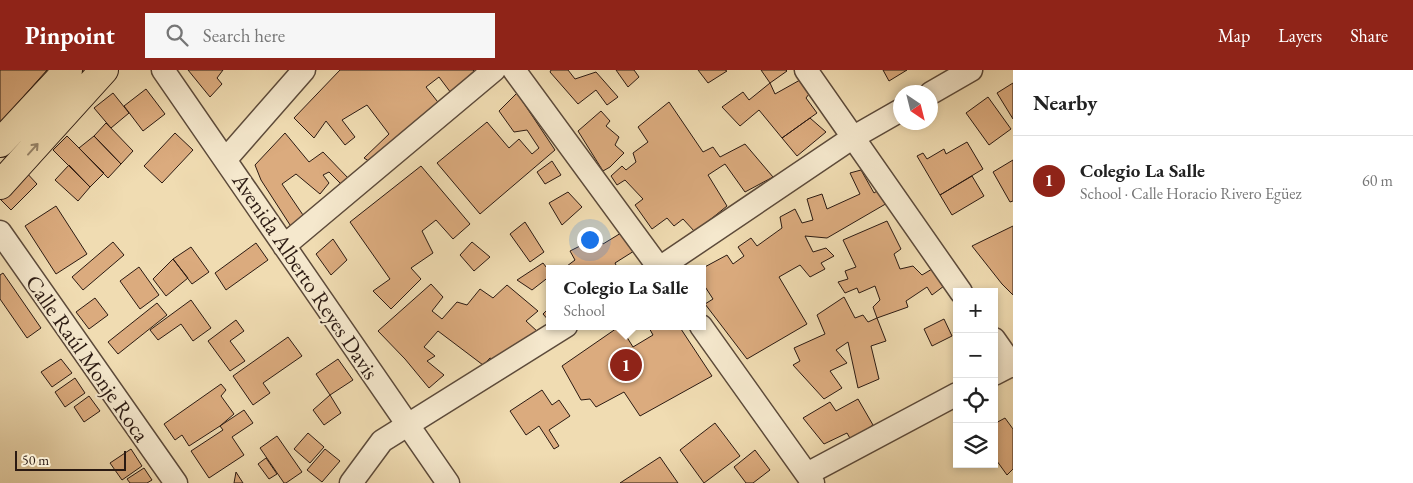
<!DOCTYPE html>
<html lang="en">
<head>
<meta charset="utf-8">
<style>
	:root { --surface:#fff; --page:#f6f6f6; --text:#222; --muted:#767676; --line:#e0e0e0; --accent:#8f2418 }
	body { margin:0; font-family:"EB Garamond",serif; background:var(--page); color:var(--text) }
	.controls { position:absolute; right:15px; bottom:15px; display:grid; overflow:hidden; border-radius:0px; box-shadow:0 2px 8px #0003 }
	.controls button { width:45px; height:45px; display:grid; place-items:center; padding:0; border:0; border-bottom:1px solid var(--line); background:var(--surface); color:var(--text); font:25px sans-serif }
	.compass { position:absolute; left:893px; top:15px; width:45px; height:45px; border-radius:50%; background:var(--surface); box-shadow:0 2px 8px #0003; rotate:145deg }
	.scale { position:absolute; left:15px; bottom:12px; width:111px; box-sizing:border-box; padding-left:5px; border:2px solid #2b1a12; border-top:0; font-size:14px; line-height:18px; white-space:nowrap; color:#2b1a12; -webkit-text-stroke:4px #f5e8cd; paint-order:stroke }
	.you { position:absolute; left:589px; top:169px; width:18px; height:18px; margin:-12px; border:4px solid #fff; border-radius:50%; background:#1a73e8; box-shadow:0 0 0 8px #1a73e833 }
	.badge { display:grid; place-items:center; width:32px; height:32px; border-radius:50%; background:var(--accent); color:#fff; font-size:16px; font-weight:700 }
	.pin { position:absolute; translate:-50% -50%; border:2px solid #fff; box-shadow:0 1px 5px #0006 }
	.popup { position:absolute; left:546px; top:195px; width:160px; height:65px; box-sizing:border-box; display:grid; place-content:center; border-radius:0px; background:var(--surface); filter:drop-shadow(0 1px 4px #0005); font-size:16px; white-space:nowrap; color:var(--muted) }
	.popup b { font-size:19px; color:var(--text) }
	.popup::after { content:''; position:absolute; left:50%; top:100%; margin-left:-10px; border:10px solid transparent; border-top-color:var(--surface) }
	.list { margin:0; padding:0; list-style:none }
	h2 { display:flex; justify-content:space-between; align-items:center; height:65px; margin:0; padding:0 20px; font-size:21px }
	h2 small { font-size:16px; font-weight:400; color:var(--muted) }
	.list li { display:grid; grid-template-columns:32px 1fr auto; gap:15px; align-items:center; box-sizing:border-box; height:90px; padding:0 20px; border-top:1px solid var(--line) }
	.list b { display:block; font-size:19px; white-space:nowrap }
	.list p { margin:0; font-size:16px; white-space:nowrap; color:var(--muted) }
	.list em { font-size:16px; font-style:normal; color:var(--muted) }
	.icon { flex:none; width:28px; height:28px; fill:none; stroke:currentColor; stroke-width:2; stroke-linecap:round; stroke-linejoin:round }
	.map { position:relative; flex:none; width:1013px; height:413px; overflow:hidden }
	header { display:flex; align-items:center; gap:30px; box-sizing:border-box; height:70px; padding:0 25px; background:var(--accent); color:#fff }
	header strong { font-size:24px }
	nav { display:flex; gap:28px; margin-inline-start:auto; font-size:18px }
	.search { width:350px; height:45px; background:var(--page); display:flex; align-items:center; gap:12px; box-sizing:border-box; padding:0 18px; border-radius:0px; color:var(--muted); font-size:19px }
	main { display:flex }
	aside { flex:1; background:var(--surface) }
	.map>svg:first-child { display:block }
</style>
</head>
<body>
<header>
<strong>Pinpoint</strong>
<div class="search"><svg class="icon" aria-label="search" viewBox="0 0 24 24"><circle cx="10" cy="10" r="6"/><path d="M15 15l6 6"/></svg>Search here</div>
<nav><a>Map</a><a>Layers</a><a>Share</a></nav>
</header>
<main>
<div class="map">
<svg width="1013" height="413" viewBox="0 0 1013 413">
	<rect width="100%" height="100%" fill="#f0dcb2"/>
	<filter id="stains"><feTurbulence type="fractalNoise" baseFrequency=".004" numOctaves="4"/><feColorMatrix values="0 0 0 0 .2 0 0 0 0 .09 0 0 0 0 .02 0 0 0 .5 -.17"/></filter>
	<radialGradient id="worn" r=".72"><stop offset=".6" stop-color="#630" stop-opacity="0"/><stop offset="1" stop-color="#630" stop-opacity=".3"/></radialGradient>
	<!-- building -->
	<path fill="#dbab7e" stroke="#2b1a12" d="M0,0H47L0,53Z
		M188,0H223L217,8L222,14L210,27Z
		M340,0H473L474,1L451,23L439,7L426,17L441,36L375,95L364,88L389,64L367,35L342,50L355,67L345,75L326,51L314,68L294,48Z
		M551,0H568L575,9L596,2L618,27L607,35L596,20L578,34L550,2Z
		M616,0H634L639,7L628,17Z
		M698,0H725L727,1L708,13Z
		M761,0H786L787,1L770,13Z
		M883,0H907L889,11Z
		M800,10L809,24L806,28L817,43L782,68L759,40L740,56L722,37L743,22L749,30L770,13L775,24Z
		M1013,13V49L997,23Z
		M146,19L165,44L143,61L124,36Z
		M113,23L129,43L111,58L94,38Z
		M517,23L555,80L480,144L437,93L487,52L509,78L519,69L532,84L539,78L527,60L514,62L499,41Z
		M988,27L1011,59L989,75L966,43Z
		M669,32L703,82L713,77L720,87L745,74L773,107L745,122L725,94L708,105L727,136L695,162L683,149L674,156L667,148L652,159L635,135L643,129L625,110L617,115L611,106L622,96L626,100L636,92L633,83L648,72L638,57Z
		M601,41L610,51L606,56L619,67L615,75L624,83L610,97L603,101L578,61Z
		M810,48L826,62L797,86L782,68Z
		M106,53L133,81L121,94L94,66Z
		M175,63L193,80L162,113L144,96Z
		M285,63L309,92L323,82L349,109L342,115L329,102L323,105L329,113L320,124L296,104L282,114L303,145L292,158L261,110L255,95Z
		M67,66L104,103L90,117L53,80Z
		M94,66L121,94L108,108L79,78Z
		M967,72L983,99L940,125L917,86L923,83L927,89L944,79L946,84Z
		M1013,90V131L1010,132L993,102Z
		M552,91L561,105L545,114L537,102Z
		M69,95L90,117L78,131L55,110Z
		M421,96L470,154L453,169L436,150L422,161L433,183L411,198L421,209L391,239L373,221L390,209L350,152Z
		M24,100L37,114L11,140L0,129V123Z
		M861,100L874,123L880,119L889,132L827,168L805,166L813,182L826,178L834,186L821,193L825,199L810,207L800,195L779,207L807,254L747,289L705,234L713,229L702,212L701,199L727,185L733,194L744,186L738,177L751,168L757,176L782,158L780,147L795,139L802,153L813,150L807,129L822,124L827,139L860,124L850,103Z
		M972,106L984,126L952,145L940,125Z
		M568,122L582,137L562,155L549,133Z
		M56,136L87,184L56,204L25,156Z
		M887,151L901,179L894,184L900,199L913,196L922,205L932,199L944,216L932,225L927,217L906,231L908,237L877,248L873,237L880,230L875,216L859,223L857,218L845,223L838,212L848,209L845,201L856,197L843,170Z
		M525,152L544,182L530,192L510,164Z
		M1013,156V225L1002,214L972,176Z
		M621,163L634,181L615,193L618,199H563L575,190L570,181L598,167L603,174Z
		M333,169L347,190L331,205L316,184Z
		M113,172L124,185L83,220L72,207Z
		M472,172L490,187L474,201L460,185Z
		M256,173L268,190L226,220L215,203Z
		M191,177L209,202L192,214L173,189Z
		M173,189L188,208L166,226L153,209Z
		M543,193L550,202V206L532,220L517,210Z
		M139,197L159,225L140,239L120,211Z
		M3,203L41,258L27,268L0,229V205Z
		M431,214L443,227L432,241L442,249L457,232L467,235L480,219L493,228L507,215L538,241L526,251L538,262L501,294L490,288L483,295L438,261L424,277L435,286L427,291L444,305L429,318L405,289L378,261Z
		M844,227L855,248L863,245L868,252L877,248L886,271L871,276L879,309L858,318L848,272L836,280L847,293L830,301L842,318L824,329L793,295L800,291L794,278L825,264L817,245Z
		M95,228L108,245L89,259L76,242Z
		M191,230L211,258L193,271L181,254L158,270L150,260Z
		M157,233L167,245L118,284L108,272Z
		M550,237V252L543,244Z
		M944,249L952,266L932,276L924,259Z
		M236,250L244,261L230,271L245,291L230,301L208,271Z
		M620,256L633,277L653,265L648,256H679L712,306L640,346L624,322L596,337L590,329L581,330L562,296Z
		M288,267L302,286L263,313L270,323L253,335L233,306Z
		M61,289L72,303L52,317L41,302Z
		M338,289L353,310L330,325L316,304Z
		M75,308L85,323L65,337L55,322Z
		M221,314L226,320L221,326L234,344L220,356L189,376L182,365L175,370L164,354Z
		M542,320L552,335L559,330L570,346L549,360L559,376L554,379L539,356L526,365L510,341Z
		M330,325L341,343L324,355L313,340Z
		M89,326L100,341L84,352L74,337Z
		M858,329L873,355L851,370L847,363L824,374L803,348L830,332L836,341Z
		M244,340L253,353L232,367L244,385L209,408L191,381L223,360L220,356Z
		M1005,348L1013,359V399L1007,405L994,387V354Z
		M715,353L740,386L704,413L680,380Z
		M308,363L324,377L310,393L294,379Z
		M277,366L302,402L286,413H284L260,378Z
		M131,379L142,396L122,410L110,393Z
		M325,379L340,391L322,412L307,400Z
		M755,380L770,400L753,413H746L734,397Z
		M660,387L678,413H620Z
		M266,388L277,404L269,409L258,394Z
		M144,398L152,410L147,413H130L127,409Z
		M236,402L243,413H234Z"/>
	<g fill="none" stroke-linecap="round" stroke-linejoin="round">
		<!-- minor casing -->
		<g stroke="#5c4a3a" stroke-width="25">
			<path id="minor" d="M163,0L448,413
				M514,0L660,199
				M806,0L961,222
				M931,23L971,0
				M226,89L304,0
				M0,162L176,413
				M284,176L494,0
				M658,199L852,68L901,40
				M701,256L813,413
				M994,269L1013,296
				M994,304L1013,294
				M807,404L957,324
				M351,413L382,371L566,256"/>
		</g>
		<!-- major casing -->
		<g stroke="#2b1a12" stroke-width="30">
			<path id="major" d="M0,73L68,0
				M0,115L104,0"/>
		</g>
		<!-- minor -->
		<use href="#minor" stroke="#f5e8cd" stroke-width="22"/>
		<!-- major -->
		<use href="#major" stroke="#f0dcb2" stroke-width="28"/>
	</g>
	<!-- one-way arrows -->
	<defs><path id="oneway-shaft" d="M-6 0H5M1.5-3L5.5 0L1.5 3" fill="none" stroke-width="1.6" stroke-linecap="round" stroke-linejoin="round" transform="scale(1.25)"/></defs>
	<use stroke="#97856a" href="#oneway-shaft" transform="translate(33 79) rotate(-48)"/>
	<g text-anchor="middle" stroke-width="4.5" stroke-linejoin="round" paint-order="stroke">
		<!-- street labels -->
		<g font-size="22" fill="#2b1a12" stroke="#f5e8cd">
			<text transform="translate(306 206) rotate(56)" y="8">Avenida Alberto Reyes Davis</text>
			<text transform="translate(88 288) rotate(55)" y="8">Calle Raúl Monje Roca</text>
		</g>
	</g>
	<rect width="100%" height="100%" filter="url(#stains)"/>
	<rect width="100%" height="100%" fill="url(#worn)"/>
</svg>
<div class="controls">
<button>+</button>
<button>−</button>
<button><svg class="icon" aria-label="locate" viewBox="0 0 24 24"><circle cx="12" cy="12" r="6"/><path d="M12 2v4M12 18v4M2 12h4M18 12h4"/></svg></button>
<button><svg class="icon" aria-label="layers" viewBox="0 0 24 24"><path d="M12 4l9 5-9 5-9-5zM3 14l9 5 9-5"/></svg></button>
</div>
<svg class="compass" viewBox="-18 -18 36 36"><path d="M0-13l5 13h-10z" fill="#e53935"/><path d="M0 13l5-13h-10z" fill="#767676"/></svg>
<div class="scale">50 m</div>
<div class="you"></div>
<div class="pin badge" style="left:626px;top:295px">1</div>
<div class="popup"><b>Colegio La Salle</b>School</div>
</div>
<aside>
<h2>Nearby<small></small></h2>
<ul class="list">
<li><span class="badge">1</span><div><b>Colegio La Salle</b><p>School · Calle Horacio Rivero Egüez</p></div><em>60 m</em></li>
</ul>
</aside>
</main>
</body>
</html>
